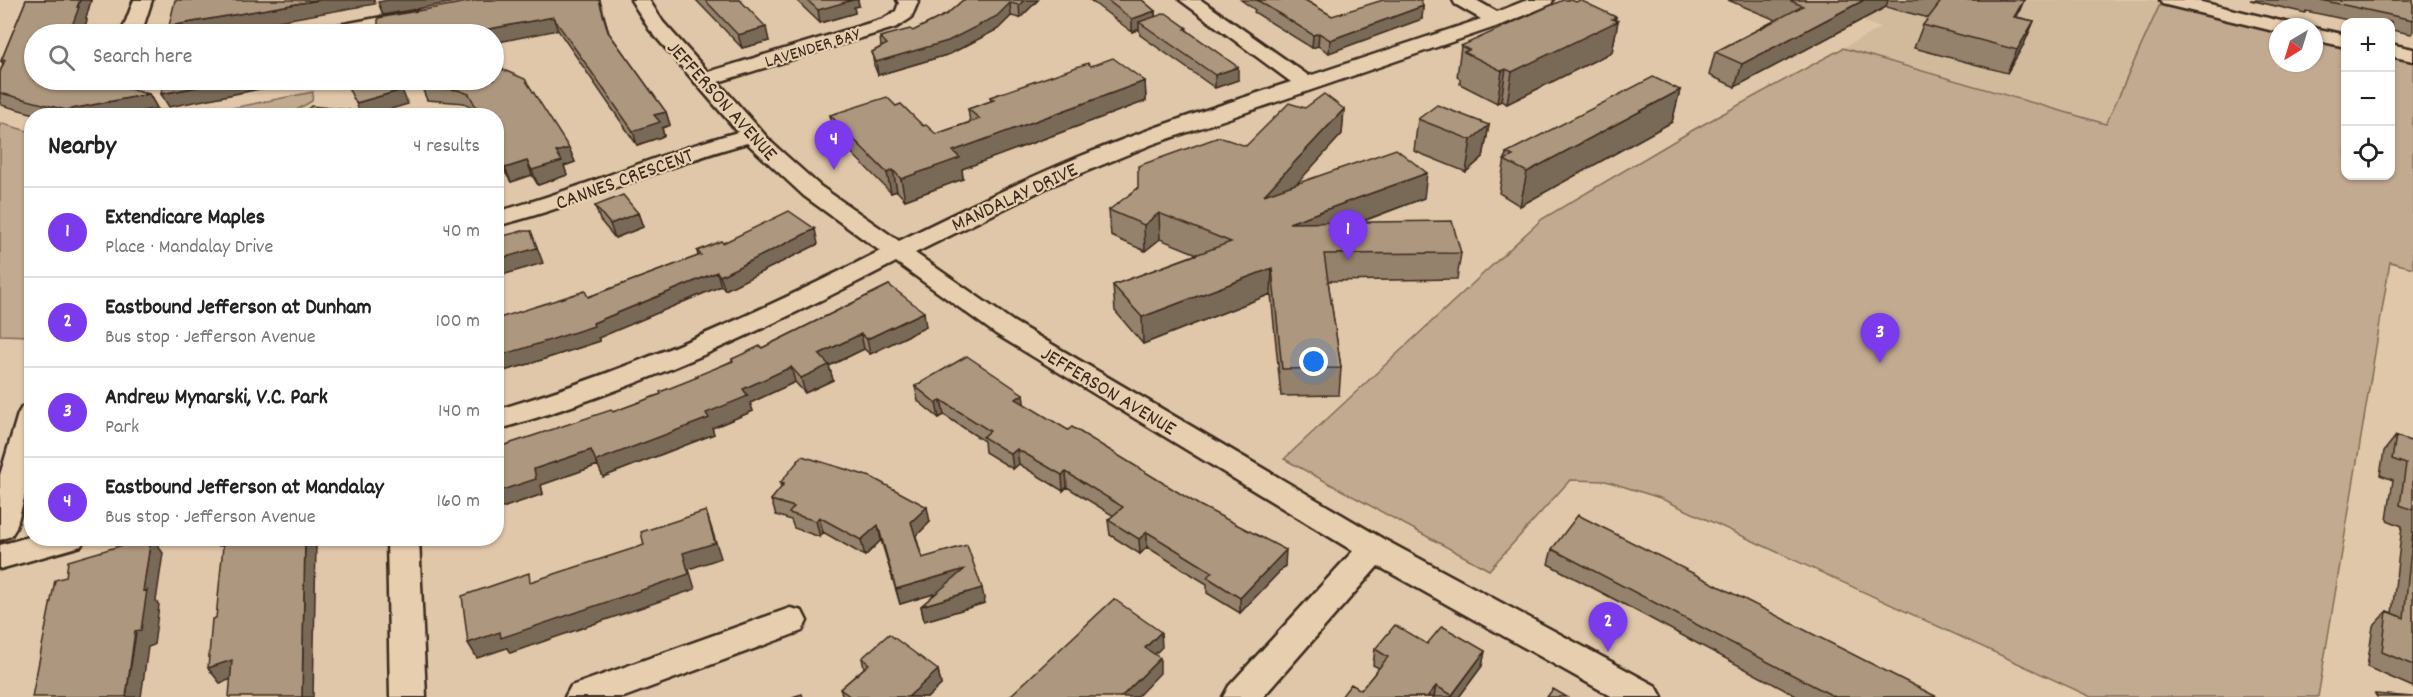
<!DOCTYPE html>
<html lang="en">
<head>
<meta charset="utf-8">
<style>
	:root { --surface:#fff; --page:#f6f6f6; --text:#222; --muted:#767676; --line:#e0e0e0; --accent:#7c3aed }
	body { margin:0; font-family:Dekko,sans-serif; background:var(--page); color:var(--text) }
	.controls { position:absolute; right:18px; top:18px; display:grid; overflow:hidden; border-radius:12px; box-shadow:0 2px 4px #0004 }
	.controls button { width:54px; height:54px; display:grid; place-items:center; padding:0; border:0; border-bottom:2px solid var(--line); background:var(--surface); color:var(--text); font:30px sans-serif }
	.compass { position:absolute; left:2269px; top:18px; width:54px; height:54px; border-radius:50%; background:var(--surface); box-shadow:0 2px 4px #0004; rotate:218deg }
	.you { position:absolute; left:1314px; top:362px; width:21px; height:21px; margin:-15px; border:4px solid #fff; border-radius:50%; background:#1a73e8; box-shadow:0 0 0 9px #1a73e833 }
	.badge { display:grid; place-items:center; width:39px; height:39px; border-radius:50%; background:var(--accent); color:#fff; font-size:20px; font-weight:700 }
	.pin { position:absolute; translate:-50% -50px; filter:drop-shadow(0 2px 3px #0008) }
	.pin::after { content:''; position:absolute; top:32px; width:21px; height:18px; background:inherit; clip-path:polygon(0 0,100% 0,50% 100%) }
	.list { margin:0; padding:0; list-style:none }
	h2 { display:flex; justify-content:space-between; align-items:center; height:78px; margin:0; padding:0 24px; font-size:26px }
	h2 small { font-size:20px; font-weight:400; color:var(--muted) }
	.list li { display:grid; grid-template-columns:39px 1fr auto; gap:18px; align-items:center; box-sizing:border-box; height:90px; padding:0 24px; border-top:2px solid var(--line) }
	.list b { display:block; font-size:22px; white-space:nowrap }
	.list p { margin:0; font-size:20px; white-space:nowrap; color:var(--muted) }
	.list em { font-size:20px; font-style:normal; color:var(--muted) }
	.icon { flex:none; width:33px; height:33px; fill:none; stroke:currentColor; stroke-width:2; stroke-linecap:round; stroke-linejoin:round }
	.map { position:relative; flex:none; width:2413px; height:697px; overflow:hidden }
	.search { position:absolute; background:var(--surface); box-shadow:0 2px 4px #0004; left:24px; top:24px; width:480px; height:66px; display:flex; align-items:center; gap:15px; box-sizing:border-box; padding:0 21px; border-radius:33px; color:var(--muted); font-size:22px }
	.panel { position:absolute; background:var(--surface); box-shadow:0 2px 4px #0004; left:24px; top:108px; width:480px; height:438px; border-radius:24px }
	.map>svg:first-child { display:block }
</style>
</head>
<body>
<div class="map">
<svg width="2413" height="697" viewBox="0 0 2413 697">
	<rect width="100%" height="100%" fill="#e0c7a9"/>
	<filter id="ink" filterUnits="userSpaceOnUse"><feTurbulence type="fractalNoise" baseFrequency=".0167" numOctaves="2"/><feDisplacementMap in="SourceGraphic" scale="12" xChannelSelector="R" yChannelSelector="G"/><feConvolveMatrix kernelMatrix="1 2 1 2 8 2 1 2 1" color-interpolation-filters="sRGB"/></filter>
	<g filter="url(#ink)">
		<!-- built -->
		<path fill="#d1b99c" d="M1803,0H2153L2161,2L2107,124L1843,48L1881,28Z"/>
		<!-- green -->
		<path fill="#c2aa90" stroke="#7e6a57" stroke-width="1.5" d="M2161,2L2278,31V63H2314V39L2345,46L2346,176H2390L2391,55L2413,59V268L2390,262L2318,697H2091L1660,498L1606,481L1570,480L1489,570L1284,459L1542,219L1693,130L1843,48L2106,124Z
			M313,92L312,101L288,115H197Z
			M0,123L31,132V336L0,335Z"/>
		<g fill="none" stroke-linecap="round" stroke-linejoin="round">
			<!-- minor casing -->
			<g stroke="#3b2a1e" stroke-width="5">
				<path id="minor" d="M134,0H152L141,34H121Z
					M631,0H649L663,22L708,72L883,19L896,11L899,3L897,0H917L918,2L911,18L897,27L718,82L772,143L820,186L899,241C959,211 1019,182 1081,156C1149,128 1220,105 1291,82L1180,0H1201L1309,76L1481,19L1455,4L1453,0H1476L1497,12L1527,0H1553L1551,4L1504,24L1153,144L1048,187L915,253L1014,322L1385,540L1656,686L1662,697H1613L1378,566L1263,697H1223L1229,686L1353,551L996,334L896,262C765,330 639,389 496,430V410C631,370 756,314 880,251L804,196L747,143C662,166 582,205 496,226V212C579,190 656,154 738,132L649,29Z
					M2160,0H2193L2289,23L2292,27H2278V32L2162,4Z
					M415,11L422,13L425,17L422,21L351,34H312L315,30L322,28Z
					M2314,28L2346,35V47L2314,40Z
					M2390,44L2413,49V61L2390,56Z
					M32,404V469L16,528L11,536L0,540V475L18,414L22,407Z
					M32,536V538H85L81,546L0,569V545Z
					M387,538H419L426,697H390Z
					M790,608L802,611L807,621L802,631L624,697H565L571,686Z"/>
			</g>
			<!-- minor -->
			<use href="#minor" fill="#e7ceaf" fill-rule="evenodd"/>
		</g>
		<!-- wall -->
		<path fill="#95826c" stroke="#3b2a1e" stroke-width="1.5" d="M26,0H91L86,18L87,20L82,34H34V80H91L149,94L157,108L120,116H42L1,105L0,102V72L3,64L1,61Z
			M479,0H600L609,33L666,112L670,125L662,128L664,136L637,145L558,30Z
			M696,0H740L769,41L742,48Z
			M796,0H858L859,6L854,7L855,13L820,23Z
			M963,0H1038L1020,18L1011,16L998,29L950,54L878,75L874,65L872,52L881,47L880,37L913,31L947,14Z
			M1090,0H1142L1155,11V17L1187,30L1238,80L1215,88L1140,35L1139,29L1132,32Z
			M1241,0H1305L1332,16L1423,6L1422,19L1329,53L1318,46L1312,48L1254,12L1255,10Z
			M1728,0H2024L2017,17L2034,21L2024,44L2007,73L1914,48L1923,25L1929,18L1886,7L1735,87L1709,75L1715,52L1776,20Z
			M2250,0H2413V32L2411,34L2391,30V22H2357L2306,11L2305,13Z
			M1615,20L1618,21L1612,52L1507,104L1501,101L1497,103L1460,84V79L1457,77L1461,46Z
			M1091,66L1145,81L1146,101L962,169L963,179L905,200L897,191L891,193L834,135L830,115L896,106L936,134L970,122L968,109L991,101L990,97Z
			M494,80L569,148L575,162L564,166L567,175L538,185L532,175L511,182L496,157V116H479L474,108L464,103L427,100L421,86Z
			M1680,90L1672,122L1520,206L1499,193L1506,153Z
			M1305,108L1344,109L1342,134L1297,183L1424,198L1361,222L1461,253L1457,279L1328,281L1341,368L1339,395L1281,396L1271,294L1143,344L1115,311L1113,285L1197,254L1160,239L1145,251L1111,236L1109,210L1246,146Z
			M1418,119L1489,125L1483,157L1466,172L1414,151Z
			M595,206L638,213L643,227L615,238L600,220Z
			M723,243L818,244L725,290L721,286L598,338L600,341L529,364L496,373V319L588,297L698,256L697,251Z
			M889,285L926,327L870,354L864,349L829,366L833,380L805,393L795,382L750,403L753,411L712,428L714,434L603,477L598,465L541,485L543,494L496,510L613,412L661,394L732,361V359L762,348Z
			M915,386L1025,405L1285,566L1240,613L1207,593V584L1147,547L1140,554L1110,535L1108,520L1114,516L1067,487L1063,491L1019,464L1013,469L985,452L984,441L944,415L939,418L918,401Z
			M2396,436L2413,442V687L2367,667L2373,626L2387,611L2392,613L2402,526L2387,520L2393,480L2380,475L2384,451Z
			M780,483L930,522L916,536L922,558L985,603L924,621L921,606L936,593L900,604L881,540L865,556L823,532L820,537L794,528L791,520L776,515L771,500L781,488Z
			M1552,549L1937,697H1798L1548,564Z
			M1427,644L1485,651L1482,666L1459,697H1341L1361,690L1379,668L1373,665L1375,649Z
			M862,658L938,670L941,685L928,697H843L840,689L864,668Z"/>
		<!-- shaded-wall -->
		<path fill="#796a58" stroke="#3b2a1e" stroke-width="1.5" d="M80,0H91L86,18L87,20L82,34H69Z
			M319,0H374L375,4L205,34H173L169,26Z
			M388,0H466L383,15L378,2Z
			M849,0H858L859,6L854,7L855,13L820,23L818,10Z
			M1024,0H1038L1020,18L1019,5Z
			M1864,0H1888L1886,7L1735,87L1742,64Z
			M2024,0L2015,21L2014,17Z
			M1010,3L1011,16L998,29L950,54L878,75L876,62Z
			M1423,6L1422,19L1329,53L1330,40Z
			M1155,11V24L1139,22V29L1132,32V19Z
			M553,17L558,30L494,43V34H463Z
			M1616,17L1615,23L1618,21L1612,52L1507,104L1512,72Z
			M2034,21L2024,44L2007,73L2017,50Z
			M766,27L769,41L742,48L738,35Z
			M1319,33L1318,46L1312,48L1313,35Z
			M1238,67V80L1215,88V75Z
			M1506,69L1501,101L1497,103L1502,71Z
			M233,80H281L280,85L169,107L161,94Z
			M1145,81L1146,101L962,169L963,179L905,200L901,179L953,151Z
			M402,90L408,104L367,116H361L356,103Z
			M1680,90L1672,122L1520,206L1527,172Z
			M149,94L157,108L120,116H69L66,110Z
			M1344,109L1342,134L1263,221L1264,195Z
			M349,110L351,116H342Z
			M666,112L670,125L662,128L664,136L637,145L633,131L654,115Z
			M1489,125L1483,157L1466,172L1471,140Z
			M569,148L575,162L564,166L567,175L538,185L532,170L556,152Z
			M527,161L532,175L511,182L505,168Z
			M893,170L897,191L891,193L887,173Z
			M1427,173L1424,198L1288,249L1289,223Z
			M638,213L643,227L615,238L610,224Z
			M1159,213L1160,239L1145,251L1144,225Z
			M815,229L818,244L725,290L720,276Z
			M531,231L543,263L502,275L496,264V260Z
			M1272,268L1271,294L1143,344L1142,317Z
			M717,272L721,286L598,338L600,341L529,364L496,373V356L593,323Z
			M924,312L926,327L870,354L867,339Z
			M861,334L864,349L829,366L833,380L805,393L801,378L819,354Z
			M791,367L795,382L750,403L753,411L712,428L714,434L603,477L596,461L706,413L743,389Z
			M1023,394L1025,409L1016,399Z
			M941,400L944,415L939,418L936,403Z
			M1017,449L1019,464L1013,469L1011,454Z
			M591,450L598,465L541,485L543,494L496,510V492L534,469Z
			M1066,472L1067,487L1063,491L1062,475Z
			M927,507L930,522L915,537L911,522Z
			M706,511L721,558L689,569L695,589L510,653L507,648L477,658L468,643L683,553Z
			M819,517L823,532L820,537L816,521Z
			M878,525L881,540L865,556L861,540Z
			M1147,532V547L1140,554L1139,539Z
			M151,538H152L163,553L156,601L159,605L154,645L148,647L141,697H126Z
			M305,538H319V543L316,544L313,697H302Z
			M1286,550L1285,566L1240,613V598Z
			M965,569L967,584L900,604L896,589Z
			M982,588L985,603L924,621L921,606Z
			M1161,632L1162,647L1146,663L1145,648Z
			M1485,651L1482,666L1459,697H1451Z
			M1160,658V673L1137,697H1121Z
			M232,660L244,675L220,683L208,668Z
			M938,670L941,685L928,697H908Z
			M1436,686L1434,697H1427Z"/>
		<!-- building -->
		<path fill="#ad977e" stroke="#3b2a1e" stroke-width="1.5" d="M26,0H80L77,7H79L69,34H34V80H91L149,94L66,110L0,93V72L5,60L1,61Z
			M175,0H319L169,26Z
			M479,0H599L608,32L666,112L654,115L660,122L633,131L553,17L463,34H344L378,29V18Z
			M705,0H740L766,27L738,35Z
			M807,0H853L818,10Z
			M963,0H1024L1019,5L1010,3L997,16L948,41L876,62L872,52L887,44L880,37L910,29L913,31L947,14Z
			M1107,0H1142L1155,11L1132,19Z
			M1257,0H1305L1332,16L1383,0H1421L1423,6L1330,40L1319,33L1313,35Z
			M1563,0H1571L1576,2L1580,0L1616,17L1612,19L1618,21L1512,72L1506,69L1502,71L1464,52L1469,50L1461,46Z
			M1789,0H1864L1742,64L1715,52L1803,6Z
			M1942,0H2024L2014,17L2034,21L2017,50L1923,25Z
			M2321,0H2413V20Z
			M1166,13L1187,28L1185,29L1238,67L1215,75L1139,22Z
			M1113,58L1145,81L953,151L960,158L901,179L893,170L887,173L830,115L887,97L896,106L901,104L923,126L926,125L936,134L980,119L968,109L994,100L990,97L1088,63L1091,66Z
			M494,66L525,79L569,148L556,152L562,161L532,170L527,161L505,168L496,153V116H481L469,94L458,90L421,86L429,80H494Z
			M1653,77L1680,90L1527,172L1504,160L1513,156L1506,153Z
			M164,80H233L161,94Z
			M344,80H396L402,90L356,103Z
			M1324,94L1344,109L1264,195L1396,149L1427,173L1289,223L1452,221L1461,253L1324,254L1341,368L1282,369L1272,268L1142,317L1113,285L1231,242L1159,213L1144,225L1109,210L1138,188V166L1219,137L1246,146L1289,103L1305,108Z
			M1437,105L1489,125L1471,140L1418,119Z
			M311,106L349,110L342,116H300Z
			M623,195L638,213L610,224L595,206Z
			M789,211L815,229L720,276L717,272L593,323L594,326L522,349L496,356V319L585,291L588,297L701,255L697,251L721,241L723,243Z
			M522,231H531L537,248L496,260V238Z
			M889,285L924,312L867,339L861,334L819,354L829,365L801,378L791,367L743,389L748,396L706,413L709,418L596,461L591,450L534,469L536,479L496,492V448L611,410L613,412L661,394L660,392L698,377L696,376L733,361L732,359L760,346L762,348Z
			M967,356L1023,394L1016,399L1068,430L1072,427L1199,505L1286,550L1240,598L1207,577L1212,572L1147,532L1139,539L1108,520L1123,507L1066,472L1062,475L1017,449L1011,454L983,437L990,431L941,400L936,403L915,386Z
			M2396,436L2413,442V510L2400,505L2406,464L2392,459Z
			M802,456L871,477L927,507L911,522L922,558L967,545L982,588L921,606L965,569L896,589L878,525L861,540L819,517L816,521L789,513L794,507L771,500L784,484L780,483Z
			M706,511L715,543L683,553L689,574L501,638L500,632L468,643L462,596L529,573L530,582L644,545L641,532Z
			M1578,515L1937,697H1835L1552,549Z
			M2413,531V665L2382,652L2387,611L2404,618Z
			M147,538H151L143,591L147,590L141,630L135,631L126,697H32L55,580L66,577L68,561Z
			M220,538H305L302,697H229L232,660L208,668L212,619L216,618L223,546H219Z
			M1114,599L1161,632L1145,648L1160,658L1121,697H1009Z
			M1395,625L1427,644L1442,626L1485,651L1452,695L1436,686L1427,697H1341L1351,684L1361,690L1388,657L1375,649Z
			M889,634L938,670L908,697H851L840,689L869,664L862,658Z
			M1553,689L1567,697H1547Z
			M802,694L803,697H792Z
			M2375,694L2413,697H2377Z"/>
	</g>
	<g text-anchor="middle" stroke-width="4.5" stroke-linejoin="round" paint-order="stroke">
		<!-- far-street labels -->
		<g font-size="18" fill="#3b2a1e" stroke="#e7ceaf">
			<text transform="translate(812 47) rotate(-17)" y="6">LAVENDER BAY</text>
		</g>
		<!-- street labels -->
		<g font-size="21" fill="#3b2a1e" stroke="#e7ceaf">
			<text transform="translate(723 100) rotate(48)" y="7">JEFFERSON AVENUE</text>
			<text transform="translate(624 178) rotate(-20)" y="7">CANNES CRESCENT</text>
			<text transform="translate(1014 196) rotate(-25)" y="7">MANDALAY DRIVE</text>
			<text transform="translate(1109 390) rotate(31)" y="7">JEFFERSON AVENUE</text>
		</g>
	</g>
</svg>
<div class="controls">
<button>+</button>
<button>−</button>
<button><svg class="icon" aria-label="locate" viewBox="0 0 24 24"><circle cx="12" cy="12" r="6"/><path d="M12 2v4M12 18v4M2 12h4M18 12h4"/></svg></button>
</div>
<svg class="compass" viewBox="-18 -18 36 36"><path d="M0-13l5 13h-10z" fill="#e53935"/><path d="M0 13l5-13h-10z" fill="#767676"/></svg>
<div class="you"></div>
<div class="pin badge" style="left:1348px;top:260px">1</div>
<div class="pin badge" style="left:1608px;top:652px">2</div>
<div class="pin badge" style="left:1880px;top:363px">3</div>
<div class="pin badge" style="left:834px;top:170px">4</div>
<div class="search"><svg class="icon" aria-label="search" viewBox="0 0 24 24"><circle cx="10" cy="10" r="6"/><path d="M15 15l6 6"/></svg>Search here</div>
<section class="panel">
<h2>Nearby<small>4 results</small></h2>
<ul class="list">
<li><span class="badge">1</span><div><b>Extendicare Maples</b><p>Place · Mandalay Drive</p></div><em>40 m</em></li>
<li><span class="badge">2</span><div><b>Eastbound Jefferson at Dunham</b><p>Bus stop · Jefferson Avenue</p></div><em>100 m</em></li>
<li><span class="badge">3</span><div><b>Andrew Mynarski, V.C. Park</b><p>Park</p></div><em>140 m</em></li>
<li><span class="badge">4</span><div><b>Eastbound Jefferson at Mandalay</b><p>Bus stop · Jefferson Avenue</p></div><em>160 m</em></li>
</ul>
</section>
</div>
</body>
</html>
